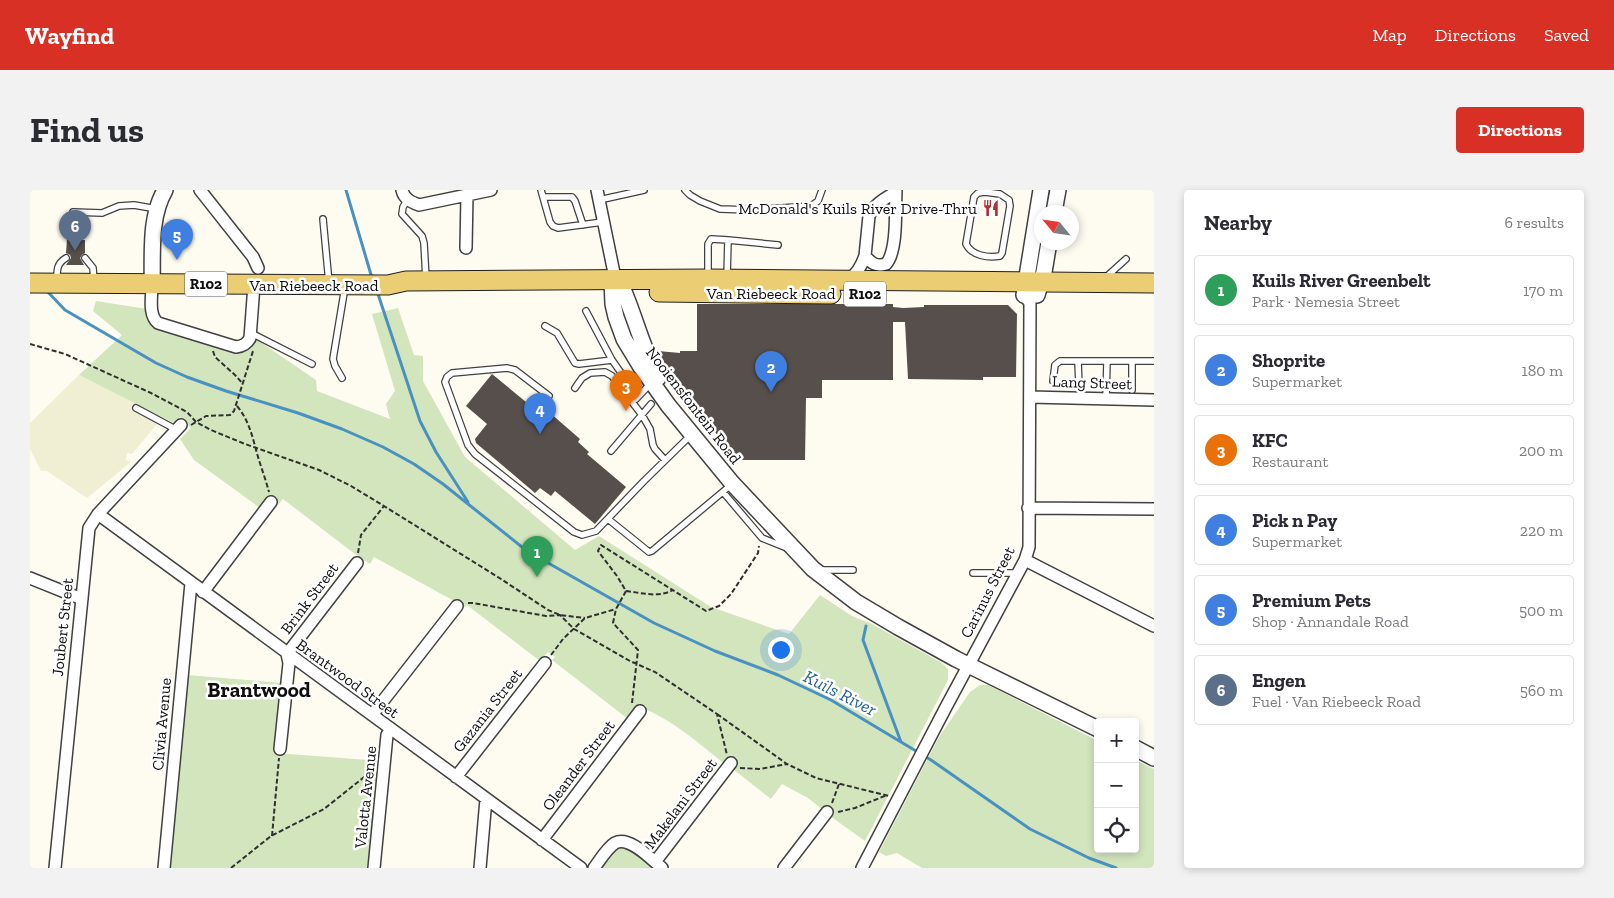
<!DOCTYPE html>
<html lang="en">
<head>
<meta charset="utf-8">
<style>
	:root { --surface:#fff; --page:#f2f2f3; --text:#2b2b33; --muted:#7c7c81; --line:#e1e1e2; --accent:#d93025 }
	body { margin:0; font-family:"Zilla Slab",serif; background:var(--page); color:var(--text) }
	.controls { position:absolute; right:15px; bottom:15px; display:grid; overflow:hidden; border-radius:5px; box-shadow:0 2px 8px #0003 }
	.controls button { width:45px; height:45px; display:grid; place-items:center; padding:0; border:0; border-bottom:1px solid var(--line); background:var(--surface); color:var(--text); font:25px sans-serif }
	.compass { position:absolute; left:1004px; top:15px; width:45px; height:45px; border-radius:50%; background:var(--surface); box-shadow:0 2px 8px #0003; rotate:299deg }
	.you { position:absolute; left:750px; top:459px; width:18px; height:18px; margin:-12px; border:4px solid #fff; border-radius:50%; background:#1a73e8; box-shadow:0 0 0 8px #1a73e833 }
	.badge { display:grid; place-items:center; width:32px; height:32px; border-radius:50%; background:var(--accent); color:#fff; font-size:16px; font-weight:700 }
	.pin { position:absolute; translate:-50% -41px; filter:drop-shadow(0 1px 2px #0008) }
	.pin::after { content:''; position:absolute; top:26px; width:18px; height:15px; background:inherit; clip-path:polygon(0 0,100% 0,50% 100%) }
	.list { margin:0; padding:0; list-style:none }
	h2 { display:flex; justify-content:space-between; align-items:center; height:65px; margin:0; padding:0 20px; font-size:21px }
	h2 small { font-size:16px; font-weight:400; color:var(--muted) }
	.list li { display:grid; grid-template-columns:32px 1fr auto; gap:15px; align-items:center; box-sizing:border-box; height:70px; margin:0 10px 10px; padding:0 10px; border:1px solid var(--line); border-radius:5px }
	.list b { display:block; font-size:19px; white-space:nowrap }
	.list p { margin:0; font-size:16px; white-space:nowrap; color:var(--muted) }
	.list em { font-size:16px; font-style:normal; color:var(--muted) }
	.icon { flex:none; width:28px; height:28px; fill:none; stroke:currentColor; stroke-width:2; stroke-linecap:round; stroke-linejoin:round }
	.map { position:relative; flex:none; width:1124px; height:678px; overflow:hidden; border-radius:5px }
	header { display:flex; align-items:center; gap:30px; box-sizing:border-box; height:70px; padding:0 25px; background:var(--accent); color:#fff }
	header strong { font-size:24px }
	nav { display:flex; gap:28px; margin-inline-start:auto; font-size:18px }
	.intro { display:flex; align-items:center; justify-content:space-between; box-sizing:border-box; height:120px; padding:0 30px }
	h1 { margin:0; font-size:35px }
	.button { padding:12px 22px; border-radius:5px; background:var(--accent); color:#fff; font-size:18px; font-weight:700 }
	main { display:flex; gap:30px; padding:0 30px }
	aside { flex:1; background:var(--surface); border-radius:5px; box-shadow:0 2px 8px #0003 }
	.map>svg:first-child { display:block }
</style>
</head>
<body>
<header>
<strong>Wayfind</strong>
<nav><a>Map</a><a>Directions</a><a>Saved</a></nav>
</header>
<div class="intro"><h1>Find us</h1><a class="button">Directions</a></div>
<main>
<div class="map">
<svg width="1124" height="678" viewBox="0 0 1124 678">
	<rect width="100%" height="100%" fill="#fefbf1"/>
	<!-- farmland -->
	<path fill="#f1efd3" d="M49,185L133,227L102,264L97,263L96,270L101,272L57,308L17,281H11L0,259V233Z"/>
	<!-- green -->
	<path fill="#d2e5bd" d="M66,111L117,119C117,129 119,135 129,140L204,163C215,164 222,159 226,149L286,190L287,201L360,229L356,214L365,201L342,124L368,118L384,165L393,166V191L435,267L545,360L569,346L681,417L759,444L790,405L822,426L842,434L912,473L918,479V490L835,651L800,626L803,623L795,617L793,620L778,608L752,594L741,609L703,579L706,575L695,574C668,553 641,528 607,516L598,529L522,470L525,467L518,462L510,471L437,415L435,417L344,367L340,374L325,364L253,309L248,315L238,308L230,318L164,270L150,249L161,238L150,227L144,233L49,185L92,145L63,121Z
		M157,485L253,493L246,563L351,571L340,678H139Z
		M950,495H958L1068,551V659H1105V570L1124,579V678H892L867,663L856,666L849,662L909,547L940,502Z
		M597,656L625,678H570L587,657Z"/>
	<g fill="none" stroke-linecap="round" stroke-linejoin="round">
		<!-- stream -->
		<path stroke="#4891c0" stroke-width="3" d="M316,0L342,88
			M16,100L35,120L126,173L157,187L196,201L268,223L312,239L353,257L384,274L413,294L497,361L624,433L685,461L748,485L801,510L901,570L1000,639L1059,668L1086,678
			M347,101L390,231L406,262L438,312
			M836,436L833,450L871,552"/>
	</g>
	<!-- building -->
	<path fill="#564f4b" d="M37,49L55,50V63L52,65L50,68L54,75H36L41,68L40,65L36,63Z
		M667,114H863V117L873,118L894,117V115H978L987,124L986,187H953V190L878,189L875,132H863V190H792V208H776L775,270H707L644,190L628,161L650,163V161H667Z
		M462,184L496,212L501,207L512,216L550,249L548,252L559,262L557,264L596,297L565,334L525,301L521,306L510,298L505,303L446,253L445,249L457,234L436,216Z"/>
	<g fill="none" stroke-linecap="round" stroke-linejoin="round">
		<!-- service casing -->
		<g stroke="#414141" stroke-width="8">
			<path id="service" d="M511,0L520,32L523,36L528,38L573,32
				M655,0L660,5L670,11L690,19L720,20L781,16L788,11L792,0
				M955,2L970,4L979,10L980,16L972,63L970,66C958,68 942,66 936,54L944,7L948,3Z
				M513,7H542L545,11L553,35
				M378,9L373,17L372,24L392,46L394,53L396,89
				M569,10L614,0
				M43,22L72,23L89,16L104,15L127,19
				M293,29L299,93
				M55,68L63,78L64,92
				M678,87V54L681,49L698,50L748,55
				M697,87L698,50
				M1075,88L1096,69
				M27,92C27,81 26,74 36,68
				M556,121L582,170L608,207
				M515,136L527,143L545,173L549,174L582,170
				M221,143L282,174
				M1048,171L1049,196
				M312,188L305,176L303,169L315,97
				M1023,191L1025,175L1030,171H1124
				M545,198L552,188L560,183L575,182L582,186L612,225L620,239L623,255L625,259L635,270
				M1102,200V171
				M519,206L485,180L477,178L422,183L417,187L415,192L438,255L445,264L544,342L552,345L566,341L614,291L662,244
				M606,209L622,192
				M1076,209L1077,171
				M106,218L147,240
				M581,261L621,214
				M693,302L732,348L757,358
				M578,329L619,362L622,361L701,295
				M790,380H823
				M943,383H988"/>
		</g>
		<!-- minor casing -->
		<g stroke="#414141" stroke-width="14">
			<path id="minor" d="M170,0L223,67L228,78
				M372,0C374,9 381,12 389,15L461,0
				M567,0L584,83L589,90
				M866,2C856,8 844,14 839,26L835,66C841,73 846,77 856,74C868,61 865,18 866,0
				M436,58L437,5
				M818,91C827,83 831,77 835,66
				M122,94C122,107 118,125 128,133L206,157C213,156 217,154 220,148L224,95
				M1000,207L1124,210
				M998,318L1124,319
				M68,324L551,678
				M995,370L1124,436
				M0,388L52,409
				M173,402L241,312
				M342,525L427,416
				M250,559L259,473L257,464L327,373
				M426,587L515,473
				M512,650L610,521
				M625,672L701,573
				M25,678L59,338L68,324L151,235
				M134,678L161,393
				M344,678L357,545L361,539
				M450,678L456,609
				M564,678C570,670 577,658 585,653C599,645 622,670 632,678
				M754,678L797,622
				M832,678L916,517L988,383L995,370L999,357L1000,113L994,105"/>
		</g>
		<!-- tertiary casing -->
		<g stroke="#414141" stroke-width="18">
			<path id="tertiary" d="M1024,22L1028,0
				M582,90L583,114L586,127L594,149L611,177L638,215L702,293L783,379L826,412L868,437L926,469L1068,539
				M589,90C604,122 611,156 628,188
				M122,94C123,63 119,28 135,0
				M994,105L1011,0
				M1007,105L1014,82L1019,52
				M1105,558L1124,568"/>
		</g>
		<!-- primary casing -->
		<g stroke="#1f1f1f" stroke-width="21">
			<path id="primary" d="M0,93L358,95L376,91L678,89L1124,93
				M629,102L801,104"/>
		</g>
		<!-- path -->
		<path stroke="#303030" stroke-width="2" stroke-dasharray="5 2.5" stroke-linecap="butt" d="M0,154L35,164L121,203L157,222L166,232L181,240L215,254L289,280L321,296L354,316L471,389L518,420L530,425L555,428
			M183,161L185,167L205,185L213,194
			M207,216C217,228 221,241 225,256C229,272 235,287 239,302
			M161,235L176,226L200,225L204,221L223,161
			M328,363L331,345L354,316
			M596,401C612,403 629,408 643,400
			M438,413H443L516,426L530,425L544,439L600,471L625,482L687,524L697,565
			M521,465L533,449L555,428L586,419
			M602,513L608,460L583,433L586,419L596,401L587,386L568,361L571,355L676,421L689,416L701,404L728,363L729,356
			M687,524L757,574L786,588L859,606
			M710,578L730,579L757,574
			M802,613L809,594
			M808,622L825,618L857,605
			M242,646L249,568
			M201,678L241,646L294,619L343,580"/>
		<!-- service -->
		<use href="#service" stroke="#fff" stroke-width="5.5"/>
		<!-- minor -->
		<use href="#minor" stroke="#fff" stroke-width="11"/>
		<!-- tertiary -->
		<use href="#tertiary" stroke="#fff" stroke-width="15"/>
		<!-- primary -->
		<use href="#primary" stroke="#ebcd73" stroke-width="19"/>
	</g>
	<!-- icons -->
	<defs>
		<g id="restaurant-bare" transform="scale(1.35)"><path d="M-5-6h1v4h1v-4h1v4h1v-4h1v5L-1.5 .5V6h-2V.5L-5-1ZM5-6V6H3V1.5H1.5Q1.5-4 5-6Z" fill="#b1333a" stroke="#fff" stroke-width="2.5" paint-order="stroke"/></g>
	</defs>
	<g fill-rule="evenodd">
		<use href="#restaurant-bare" x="961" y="18"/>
	</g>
	<g text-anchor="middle" stroke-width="5" stroke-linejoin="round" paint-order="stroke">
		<!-- shield labels -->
		<g fill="#fff" stroke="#565656" stroke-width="1">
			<rect x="155" y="81.5" width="42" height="25" rx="4"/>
			<rect x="814" y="91.5" width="42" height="25" rx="4"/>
		</g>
		<g font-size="15" font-weight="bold" fill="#0e0e0e">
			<text x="176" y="99">R102</text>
			<text x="835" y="109">R102</text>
		</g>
		<!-- poi labels -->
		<g font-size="16" fill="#0e0e0e" stroke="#fff" text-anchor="end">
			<text x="947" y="24">McDonald's Kuils River Drive-Thru</text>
		</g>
		<!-- street labels -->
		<g font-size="16" fill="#0e0e0e" stroke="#fff">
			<text x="284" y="101">Van Riebeeck Road</text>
			<text x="741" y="109">Van Riebeeck Road</text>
			<text transform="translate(1062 192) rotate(2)" y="6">Lang Street</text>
			<text transform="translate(664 215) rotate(52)" y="6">Nooiensfontein Road</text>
			<text transform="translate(957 402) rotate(-63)" y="6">Carinus Street</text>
			<text transform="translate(279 408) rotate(-53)" y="6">Brink Street</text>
			<text transform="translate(32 437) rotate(-84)" y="6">Joubert Street</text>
			<text transform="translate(318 488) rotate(36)" y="6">Brantwood Street</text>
			<text transform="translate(457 520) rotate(-52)" y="6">Gazania Street</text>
			<text transform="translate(131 534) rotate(-85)" y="6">Clivia Avenue</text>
			<text transform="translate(548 575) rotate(-53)" y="6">Oleander Street</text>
			<text transform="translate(335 607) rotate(-84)" y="6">Valotta Avenue</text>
			<text transform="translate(650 613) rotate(-53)" y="6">Makelani Street</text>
		</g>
		<!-- water labels -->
		<g font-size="18" font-style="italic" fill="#236394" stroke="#fff">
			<text transform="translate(810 503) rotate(27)" y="6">Kuils River</text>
		</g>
		<!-- district labels -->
		<g font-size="21" font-weight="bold" fill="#0e0e0e" stroke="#fff">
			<text x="229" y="507">Brantwood</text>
		</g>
	</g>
</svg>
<div class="controls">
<button>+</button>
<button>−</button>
<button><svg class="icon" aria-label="locate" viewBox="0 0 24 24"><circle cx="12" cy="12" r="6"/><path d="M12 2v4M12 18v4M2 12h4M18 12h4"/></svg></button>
</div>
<svg class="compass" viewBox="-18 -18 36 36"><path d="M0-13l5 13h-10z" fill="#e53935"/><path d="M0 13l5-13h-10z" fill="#7c7c81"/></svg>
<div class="you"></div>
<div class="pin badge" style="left:507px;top:387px;background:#2e9e5b">1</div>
<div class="pin badge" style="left:741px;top:202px;background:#3f7fe0">2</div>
<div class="pin badge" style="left:596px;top:221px;background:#e8710a">3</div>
<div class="pin badge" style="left:510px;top:244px;background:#3f7fe0">4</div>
<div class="pin badge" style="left:147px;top:70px;background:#3f7fe0">5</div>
<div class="pin badge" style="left:45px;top:61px;background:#5c6f8a">6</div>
</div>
<aside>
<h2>Nearby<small>6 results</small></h2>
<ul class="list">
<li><span class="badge" style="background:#2e9e5b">1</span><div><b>Kuils River Greenbelt</b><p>Park · Nemesia Street</p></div><em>170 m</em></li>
<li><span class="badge" style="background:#3f7fe0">2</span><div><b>Shoprite</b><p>Supermarket</p></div><em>180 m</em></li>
<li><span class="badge" style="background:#e8710a">3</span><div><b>KFC</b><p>Restaurant</p></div><em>200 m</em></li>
<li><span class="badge" style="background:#3f7fe0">4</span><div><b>Pick n Pay</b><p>Supermarket</p></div><em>220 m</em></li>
<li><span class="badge" style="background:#3f7fe0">5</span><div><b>Premium Pets</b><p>Shop · Annandale Road</p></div><em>500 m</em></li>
<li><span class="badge" style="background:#5c6f8a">6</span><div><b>Engen</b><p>Fuel · Van Riebeeck Road</p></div><em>560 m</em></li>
</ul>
</aside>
</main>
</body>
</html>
